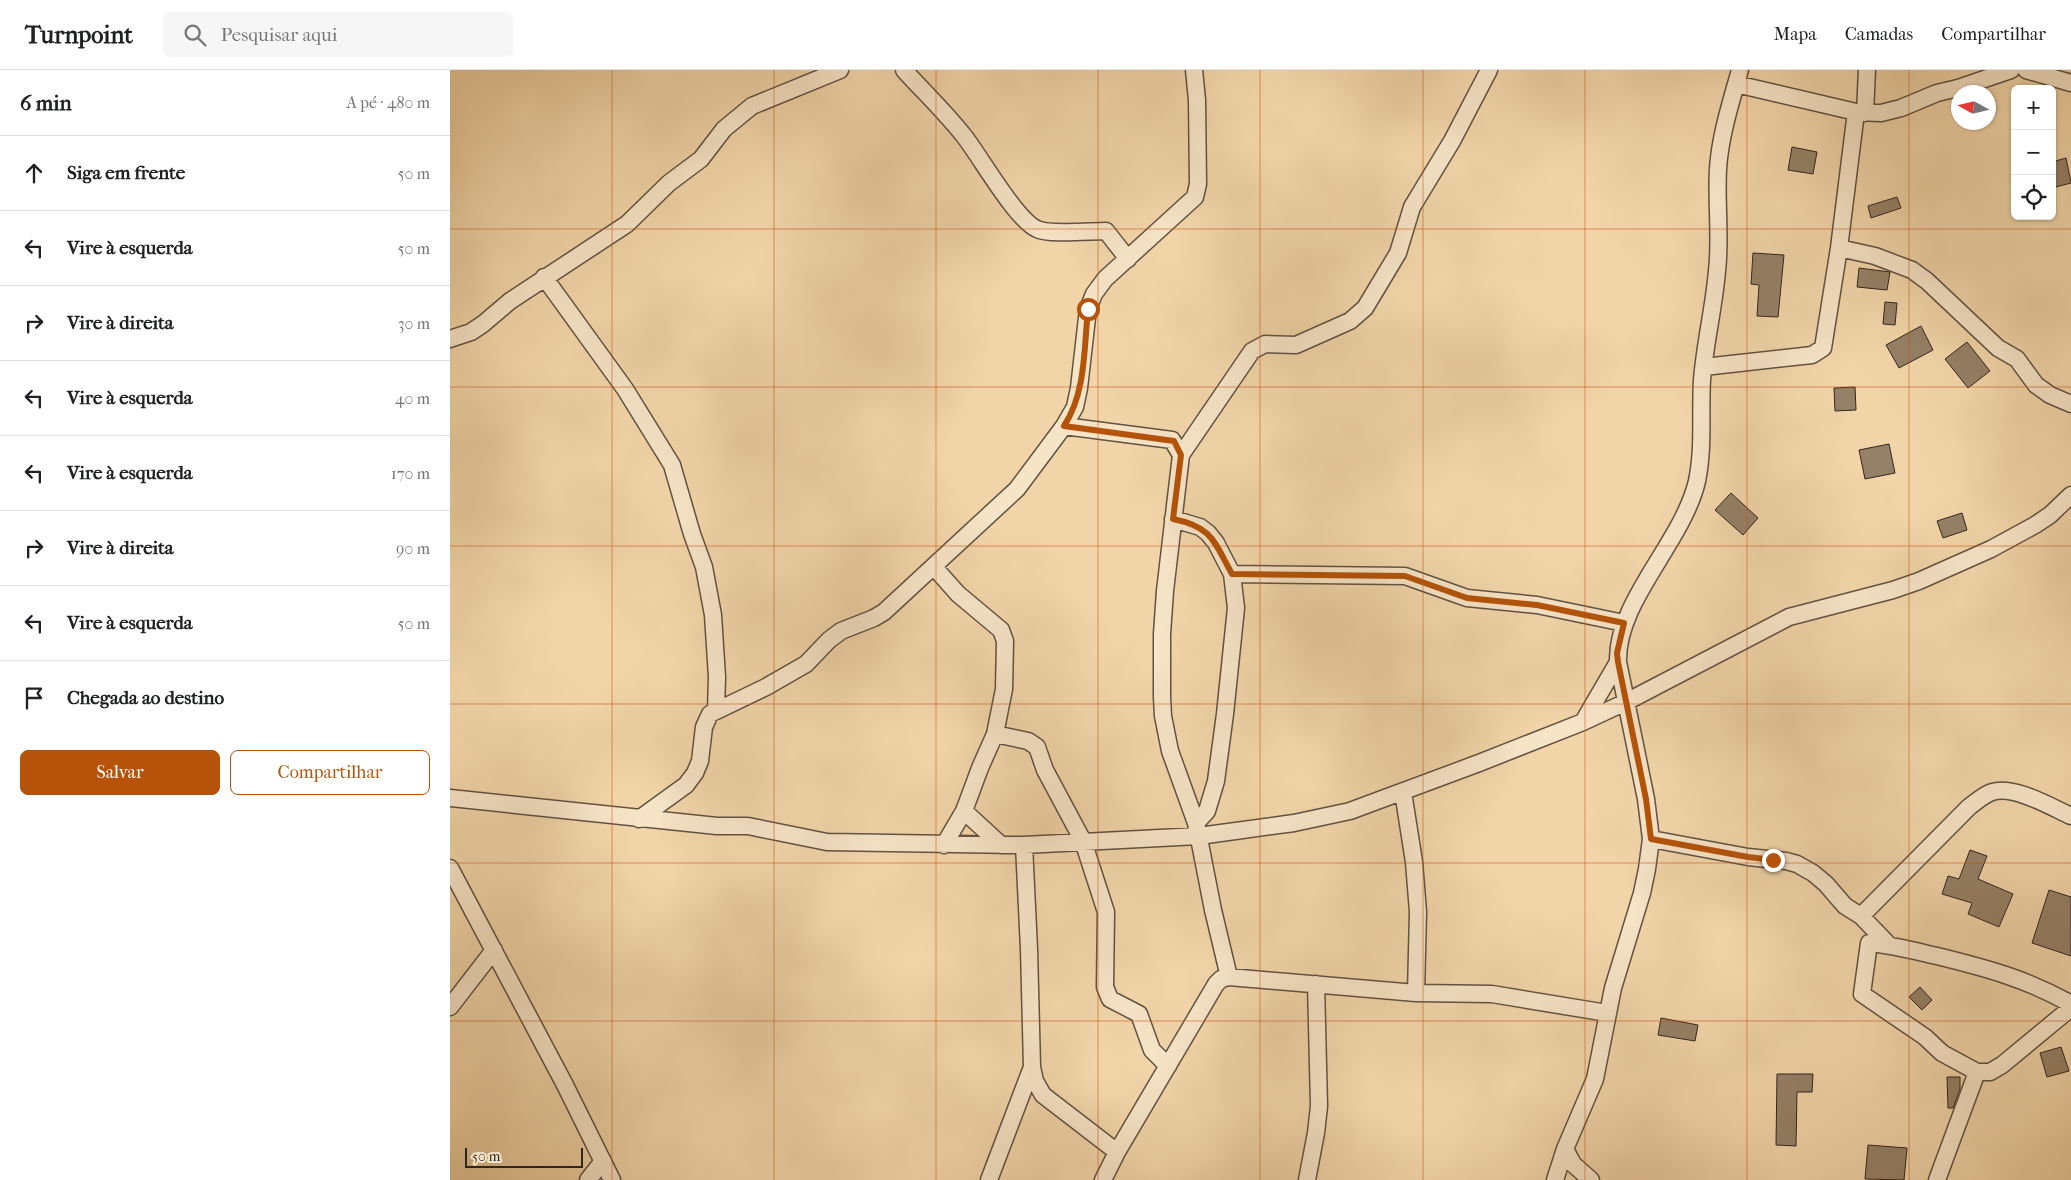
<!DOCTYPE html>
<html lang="pt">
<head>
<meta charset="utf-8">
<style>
	:root { --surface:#fff; --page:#f6f6f6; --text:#202124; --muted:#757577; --line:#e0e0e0; --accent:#b45309 }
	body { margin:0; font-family:"IM FELL French Canon",serif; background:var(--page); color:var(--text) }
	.controls { position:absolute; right:15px; top:15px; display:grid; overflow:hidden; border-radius:8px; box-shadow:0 1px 4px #0004 }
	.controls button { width:45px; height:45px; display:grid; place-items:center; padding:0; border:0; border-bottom:1px solid var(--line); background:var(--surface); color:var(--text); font:25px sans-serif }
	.compass { position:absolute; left:1501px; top:15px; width:45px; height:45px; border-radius:50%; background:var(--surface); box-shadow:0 1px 4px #0004; rotate:278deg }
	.scale { position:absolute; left:15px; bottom:12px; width:118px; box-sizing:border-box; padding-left:5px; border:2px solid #31261f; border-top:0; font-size:14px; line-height:18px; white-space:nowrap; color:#31261f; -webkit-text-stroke:4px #f6e4c7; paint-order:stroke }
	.stop { position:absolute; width:15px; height:15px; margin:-11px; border:4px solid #b45309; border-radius:50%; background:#fff }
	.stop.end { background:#b45309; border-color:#fff; box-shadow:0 1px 5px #0008 }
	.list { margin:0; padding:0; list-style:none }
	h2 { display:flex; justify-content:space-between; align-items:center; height:65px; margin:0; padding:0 20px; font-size:21px }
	h2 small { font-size:16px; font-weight:400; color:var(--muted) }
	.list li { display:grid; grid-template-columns:32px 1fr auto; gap:15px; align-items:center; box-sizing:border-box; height:75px; padding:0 20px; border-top:1px solid var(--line) }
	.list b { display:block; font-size:19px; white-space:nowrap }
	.list em { font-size:16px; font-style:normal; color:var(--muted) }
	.actions { display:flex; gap:10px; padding:15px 20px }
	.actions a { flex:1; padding:11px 0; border:1px solid var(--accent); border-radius:8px; text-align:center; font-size:18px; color:var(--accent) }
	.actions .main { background:var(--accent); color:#fff }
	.icon { flex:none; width:28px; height:28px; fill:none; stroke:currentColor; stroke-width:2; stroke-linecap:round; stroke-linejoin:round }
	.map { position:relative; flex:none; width:1621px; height:1110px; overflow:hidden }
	header { display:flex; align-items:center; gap:30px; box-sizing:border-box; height:70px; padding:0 25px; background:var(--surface); border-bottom:1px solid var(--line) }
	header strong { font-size:24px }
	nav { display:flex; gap:28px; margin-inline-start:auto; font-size:18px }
	.search { width:350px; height:45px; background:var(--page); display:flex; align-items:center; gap:12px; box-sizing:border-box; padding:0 18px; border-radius:8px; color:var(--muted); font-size:19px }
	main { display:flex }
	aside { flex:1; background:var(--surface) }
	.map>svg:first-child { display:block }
</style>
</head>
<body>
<header>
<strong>Turnpoint</strong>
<div class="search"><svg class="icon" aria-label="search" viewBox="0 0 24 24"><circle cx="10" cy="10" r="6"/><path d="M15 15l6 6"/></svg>Pesquisar aqui</div>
<nav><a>Mapa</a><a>Camadas</a><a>Compartilhar</a></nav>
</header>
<main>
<aside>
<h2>6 min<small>A pé · 480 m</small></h2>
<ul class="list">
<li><svg class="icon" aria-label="ahead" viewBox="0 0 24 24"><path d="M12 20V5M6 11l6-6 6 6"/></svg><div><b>Siga em frente</b></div><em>50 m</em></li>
<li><svg class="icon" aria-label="left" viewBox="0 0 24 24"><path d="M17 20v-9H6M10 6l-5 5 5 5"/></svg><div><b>Vire à esquerda</b></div><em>50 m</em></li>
<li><svg class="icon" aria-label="right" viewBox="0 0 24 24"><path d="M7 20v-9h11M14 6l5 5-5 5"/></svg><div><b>Vire à direita</b></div><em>30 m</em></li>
<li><svg class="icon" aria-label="left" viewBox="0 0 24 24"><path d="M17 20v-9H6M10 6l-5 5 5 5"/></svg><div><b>Vire à esquerda</b></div><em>40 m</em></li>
<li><svg class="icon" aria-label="left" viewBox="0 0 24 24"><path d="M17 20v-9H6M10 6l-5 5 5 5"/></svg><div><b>Vire à esquerda</b></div><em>170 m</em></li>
<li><svg class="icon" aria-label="right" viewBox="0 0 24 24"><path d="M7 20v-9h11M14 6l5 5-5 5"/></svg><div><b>Vire à direita</b></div><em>90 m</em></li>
<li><svg class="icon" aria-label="left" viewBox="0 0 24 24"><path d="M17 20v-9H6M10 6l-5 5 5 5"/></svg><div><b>Vire à esquerda</b></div><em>50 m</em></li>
<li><svg class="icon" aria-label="arrive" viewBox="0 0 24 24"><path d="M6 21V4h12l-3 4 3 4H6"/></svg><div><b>Chegada ao destino</b></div></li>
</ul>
<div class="actions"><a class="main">Salvar</a><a>Compartilhar</a></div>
</aside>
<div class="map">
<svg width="1621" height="1110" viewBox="0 0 1621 1110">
	<rect width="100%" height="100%" fill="#f1d5a9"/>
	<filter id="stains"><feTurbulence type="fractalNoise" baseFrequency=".004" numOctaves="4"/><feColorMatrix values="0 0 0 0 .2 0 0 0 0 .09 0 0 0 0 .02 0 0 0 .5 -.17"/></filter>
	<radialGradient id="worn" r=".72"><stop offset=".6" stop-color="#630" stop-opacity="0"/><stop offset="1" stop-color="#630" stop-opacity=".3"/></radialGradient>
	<!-- building -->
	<path fill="#958167" stroke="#31261f" d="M1342,77L1367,82L1363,104L1338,100Z
		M1616,88L1621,113L1602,118V92Z
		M1447,127L1451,138L1421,148L1418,136Z
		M1303,183L1334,185L1328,247L1307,246L1309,215L1301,214Z
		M1409,198L1440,202L1437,220L1407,217Z
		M1435,232L1447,233L1445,255L1433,254Z
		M1471,256L1483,280L1449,298L1436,275Z
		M1517,272L1540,301L1518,318L1495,289Z
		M1405,317L1406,340L1385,341L1384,318Z
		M1439,374L1445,403L1415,409L1409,380Z
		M1281,423L1308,448L1293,465L1265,440Z
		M1512,443L1517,460L1493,468L1487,451Z
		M1520,780L1537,786L1528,809L1563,824L1549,857L1518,844L1522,833L1492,824L1498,806L1509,809Z
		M1599,820L1621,827V886L1582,873Z
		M1470,917L1482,930L1472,940L1459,927Z
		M1211,948L1248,955L1245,971L1208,965Z
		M1611,977L1619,1001L1597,1007L1590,983Z
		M1327,1004H1363L1362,1022H1347L1346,1076L1326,1075Z
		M1497,1007H1510V1019L1503,1038H1498Z
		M1418,1075L1457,1078L1454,1110L1415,1109Z"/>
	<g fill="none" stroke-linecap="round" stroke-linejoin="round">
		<!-- minor casing -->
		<g stroke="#615242" stroke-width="19">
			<path id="minor" d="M454,0C474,22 496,43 514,66C530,86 566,150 587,159C599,165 640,161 656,161L678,189
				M1576,0L1621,13
				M1286,14L1406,42L1431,43L1451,38L1487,23L1508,18L1561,0
				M1415,43L1417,0
				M1389,178L1425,186L1462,200L1477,211L1548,278L1567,289L1586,315L1600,325L1621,334
				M94,207L175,319L222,395L242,464L254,497L263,545L267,607L266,641
				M0,269L21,262L33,254L60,231L177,154L219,113L251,89L274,59L302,36L390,0
				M1254,297L1362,285L1373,278L1389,178L1406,42
				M614,356L722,370L731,385
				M723,449L750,457L758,463L766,473L782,504L786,538L775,644L766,711L757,741L746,753
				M484,497L508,524L551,560L555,571L554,619L545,664L530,698L514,741L494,775
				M782,504L955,506L1017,528L1087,535L1174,553
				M1133,652L1168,592
				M545,664L578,671L587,677L595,700L633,771L656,842L655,917L660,929L689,944L702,980L718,996
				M953,722L964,792L968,842L966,923
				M0,728L267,756H298L377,772L574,775L749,766L844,753L900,741L1029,693L1133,652L1176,632L1339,547L1443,520L1469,511L1541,479L1585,455L1600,445L1621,425
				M514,741L551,775
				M189,749L236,715L245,703L250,691L254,657L260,644L316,617L356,594L379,570L391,561L424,548L434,542L567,419L614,356L625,337L629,318L638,239L644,224L655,209L745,127L748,114L747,30L744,0
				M1201,769L1298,787L1336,791L1347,794L1363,803L1376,814L1395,836L1411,846L1438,874
				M574,775L579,879L582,997L585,1011L593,1025L667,1082
				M0,798L115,1015L162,1110
				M1411,846L1519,737C1526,732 1533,725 1542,722C1564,715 1601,737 1621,746
				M779,907L763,840L746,753L720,681L713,646L712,627V564L715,521L731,385L802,281L815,274L846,275L900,251L915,238L948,183L962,137L1002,71L1039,0
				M1621,934C1577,909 1536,898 1487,886C1465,881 1443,875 1419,873L1412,924L1475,967L1492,983L1527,1002H1540L1552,995L1621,938
				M0,937L44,880
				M1115,1079L1123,1094L1141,1110
				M138,1110L153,1091
				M539,1110L582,997
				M653,1110L667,1082L766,914L771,909L779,907L966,923L1042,924L1157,943
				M857,1110L866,1063L869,1036L866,914
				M1105,1110L1115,1079L1145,1009L1163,918L1192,823L1197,799L1201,769L1196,729L1168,592C1166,531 1233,472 1247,411C1254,377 1250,344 1252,310C1255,273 1264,237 1267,201C1271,167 1266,133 1268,99C1270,66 1281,32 1290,0
				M1487,1110L1527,1002"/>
		</g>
		<!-- minor -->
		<use href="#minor" stroke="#f6e4c7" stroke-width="16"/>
	</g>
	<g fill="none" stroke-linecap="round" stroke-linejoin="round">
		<!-- route -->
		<path stroke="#b45309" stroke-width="6" d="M638,239C634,277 636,323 614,356L724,371L731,385L723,449C763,457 764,472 782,504L955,506L1017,528L1087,535L1174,553L1167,583L1168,592L1196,729L1201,769L1298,787L1323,790"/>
	</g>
	<!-- grid -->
	<path fill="none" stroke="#cd510f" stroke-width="1" stroke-opacity="0.55" d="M162,0V1110M324,0V1110M486,0V1110M648,0V1110M810,0V1110M973,0V1110M1135,0V1110M1297,0V1110M1459,0V1110M0,159H1621M0,317H1621M0,476H1621M0,634H1621M0,793H1621M0,951H1621"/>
	<rect width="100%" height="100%" filter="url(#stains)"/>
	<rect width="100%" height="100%" fill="url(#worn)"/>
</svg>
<div class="controls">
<button>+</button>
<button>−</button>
<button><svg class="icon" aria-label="locate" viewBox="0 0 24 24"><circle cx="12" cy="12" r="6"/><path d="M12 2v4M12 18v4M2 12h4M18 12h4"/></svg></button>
</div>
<svg class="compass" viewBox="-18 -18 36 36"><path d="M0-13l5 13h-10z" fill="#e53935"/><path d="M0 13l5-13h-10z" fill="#757577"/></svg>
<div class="scale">50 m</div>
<div class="stop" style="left:638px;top:239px"></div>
<div class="stop end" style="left:1323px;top:790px"></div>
</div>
</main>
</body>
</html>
